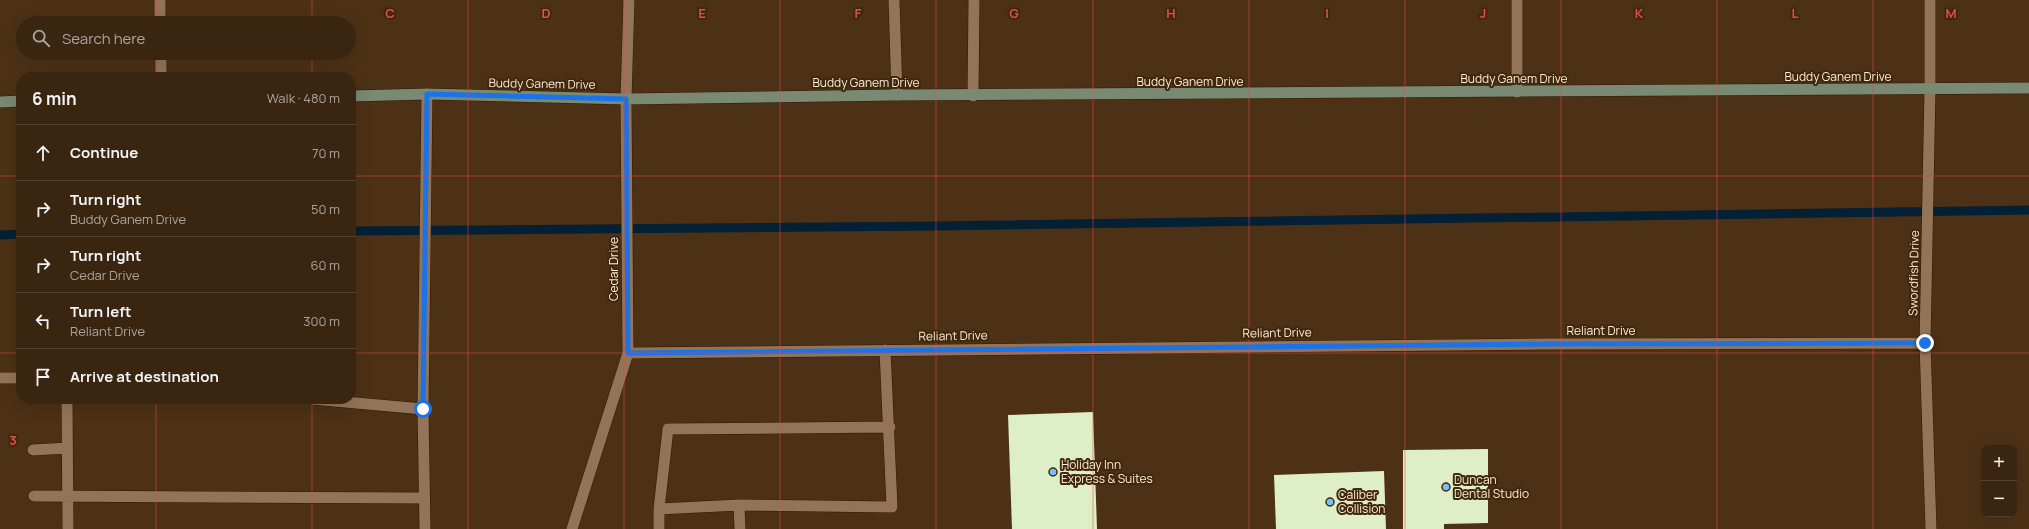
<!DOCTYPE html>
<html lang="en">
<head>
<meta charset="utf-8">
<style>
	:root { --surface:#392510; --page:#402d19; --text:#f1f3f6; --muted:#aba59f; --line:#534230 }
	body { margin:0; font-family:Manrope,sans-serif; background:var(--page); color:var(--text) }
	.controls { position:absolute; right:12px; bottom:12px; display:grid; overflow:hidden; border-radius:8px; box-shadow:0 4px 16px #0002 }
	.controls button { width:36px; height:36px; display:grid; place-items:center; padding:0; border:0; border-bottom:1px solid var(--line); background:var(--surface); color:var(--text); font:20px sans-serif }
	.stop { position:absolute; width:12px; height:12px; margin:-9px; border:3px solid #1a73e8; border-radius:50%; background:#fff }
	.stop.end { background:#1a73e8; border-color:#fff; box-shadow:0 1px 4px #0008 }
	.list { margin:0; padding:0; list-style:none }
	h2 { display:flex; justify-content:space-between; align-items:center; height:52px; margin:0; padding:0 16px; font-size:17px }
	h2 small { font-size:13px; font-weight:400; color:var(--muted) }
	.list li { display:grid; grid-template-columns:26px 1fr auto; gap:12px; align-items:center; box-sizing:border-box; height:56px; padding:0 16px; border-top:1px solid var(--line) }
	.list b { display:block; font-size:15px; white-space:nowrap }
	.list p { margin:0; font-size:13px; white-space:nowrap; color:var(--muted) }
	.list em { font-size:13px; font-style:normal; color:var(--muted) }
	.icon { flex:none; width:22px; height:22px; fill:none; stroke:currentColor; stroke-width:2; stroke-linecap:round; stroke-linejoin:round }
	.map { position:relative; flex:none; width:2029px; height:529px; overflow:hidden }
	.search { position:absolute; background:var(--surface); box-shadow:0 4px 16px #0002; left:16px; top:16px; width:340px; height:44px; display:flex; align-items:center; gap:10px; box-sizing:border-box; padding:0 14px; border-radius:22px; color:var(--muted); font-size:15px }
	.panel { position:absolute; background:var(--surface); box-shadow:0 4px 16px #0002; left:16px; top:72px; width:340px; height:332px; border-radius:16px }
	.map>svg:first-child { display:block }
</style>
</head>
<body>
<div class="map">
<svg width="2029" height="529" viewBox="0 0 2029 529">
	<rect width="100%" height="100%" fill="#4c3116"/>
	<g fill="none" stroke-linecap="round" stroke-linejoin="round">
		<!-- stream -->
		<path stroke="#042034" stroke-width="9" d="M351,231L935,226L2029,210
			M0,235L21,234"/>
	</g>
	<!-- building -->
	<path fill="#deeec6" d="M1093,412L1097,529H1012L1008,415Z
		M1488,449V523L1444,524V529H1403V450Z
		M1384,471L1386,529H1276L1274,475Z"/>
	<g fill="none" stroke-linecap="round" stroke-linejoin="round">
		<!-- service casing -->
		<g stroke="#311800" stroke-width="12">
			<path id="service" d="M160,0V23
				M894,0L897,95
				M1517,0V92
				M1930,0V89
				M161,53V77
				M973,96L974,0
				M0,378H21
				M67,399L68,529
				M312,399L423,409L425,529
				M423,409L427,94
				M33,450L67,448
				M34,496L424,498
				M739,505L740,529
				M659,509L668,429L890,427
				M659,529V509L739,505L892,507L885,350"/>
		</g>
		<!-- minor casing -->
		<g stroke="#311800" stroke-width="12">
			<path id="minor" d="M1930,89L1925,343L1931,529
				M628,353L1547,344L1925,343
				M572,529L628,353L626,99L629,0"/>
		</g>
		<!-- secondary casing -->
		<g stroke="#311800" stroke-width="12">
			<path id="secondary" d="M351,96L427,94L626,99L897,95L2029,88
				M0,102L21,101"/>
		</g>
		<!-- service -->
		<use href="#service" stroke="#937458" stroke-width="11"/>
		<!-- minor -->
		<use href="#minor" stroke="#937458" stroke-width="11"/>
		<!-- secondary -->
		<use href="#secondary" stroke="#7a8972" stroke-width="11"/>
	</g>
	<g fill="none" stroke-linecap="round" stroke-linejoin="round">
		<!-- route -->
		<path stroke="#1a73e8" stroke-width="5" d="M423,409L427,94L626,99L628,353L1547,344L1925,343"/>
	</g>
	<!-- grid -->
	<path fill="none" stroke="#de4f4c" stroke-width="1" stroke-opacity="0.55" d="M156,0V23M312,0V23M468,0V529M624,0V529M780,0V529M936,0V529M1093,0V529M1249,0V529M1405,0V529M1561,0V529M1717,0V529M1873,0V529M156,53V77M312,53V77M0,176H21M351,176H2029M0,353H21M351,353H2029M156,399V529M312,399V529"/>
	<!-- markers -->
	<g fill="#79bff8" stroke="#41270b" stroke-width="1.5">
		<circle cx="1053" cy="472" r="4"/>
		<circle cx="1446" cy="487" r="4"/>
		<circle cx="1330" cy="502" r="4"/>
	</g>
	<g text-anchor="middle" stroke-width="4" stroke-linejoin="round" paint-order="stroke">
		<!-- street labels -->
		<g font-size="12" fill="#fcebdb" stroke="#41270b">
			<text x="1838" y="81">Buddy Ganem Drive</text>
			<text x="1514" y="83">Buddy Ganem Drive</text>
			<text x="1190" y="86">Buddy Ganem Drive</text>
			<text x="866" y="87">Buddy Ganem Drive</text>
			<text transform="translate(542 84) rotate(1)" y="4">Buddy Ganem Drive</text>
			<text transform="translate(614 269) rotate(-90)" y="4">Cedar Drive</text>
			<text transform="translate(1914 273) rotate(-89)" y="4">Swordfish Drive</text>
			<text x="1601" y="335">Reliant Drive</text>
			<text transform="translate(1277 333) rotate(-1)" y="4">Reliant Drive</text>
			<text transform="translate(953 336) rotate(-1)" y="4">Reliant Drive</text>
		</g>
		<!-- poi labels -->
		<g font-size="12" fill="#fcebdb" stroke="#41270b" text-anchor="start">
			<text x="1061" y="469">Holiday Inn<tspan x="1061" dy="14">Express &amp; Suites</tspan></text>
			<text x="1454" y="484">Duncan<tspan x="1454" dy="14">Dental Studio</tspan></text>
			<text x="1338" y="499">Caliber<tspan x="1338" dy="14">Collision</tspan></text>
		</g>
	</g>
	<g font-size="13" text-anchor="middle" font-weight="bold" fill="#de4f4c" stroke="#41270b" stroke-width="4" stroke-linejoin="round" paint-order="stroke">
		<text x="390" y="18">C</text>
		<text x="546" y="18">D</text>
		<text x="702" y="18">E</text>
		<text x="858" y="18">F</text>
		<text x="1014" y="18">G</text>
		<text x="1171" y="18">H</text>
		<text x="1327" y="18">I</text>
		<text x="1483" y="18">J</text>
		<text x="1639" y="18">K</text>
		<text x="1795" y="18">L</text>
		<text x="1951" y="18">M</text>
		<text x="13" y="445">3</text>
	</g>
</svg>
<div class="controls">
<button>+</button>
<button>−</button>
</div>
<div class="stop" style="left:423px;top:409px"></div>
<div class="stop end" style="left:1925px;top:343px"></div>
<div class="search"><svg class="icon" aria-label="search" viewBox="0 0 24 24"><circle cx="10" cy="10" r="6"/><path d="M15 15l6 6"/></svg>Search here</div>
<section class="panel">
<h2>6 min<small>Walk · 480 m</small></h2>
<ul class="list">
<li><svg class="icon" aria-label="ahead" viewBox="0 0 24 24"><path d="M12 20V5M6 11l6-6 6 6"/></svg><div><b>Continue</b></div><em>70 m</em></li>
<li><svg class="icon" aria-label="right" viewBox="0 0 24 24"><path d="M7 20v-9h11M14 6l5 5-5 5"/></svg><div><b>Turn right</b><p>Buddy Ganem Drive</p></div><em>50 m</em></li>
<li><svg class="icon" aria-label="right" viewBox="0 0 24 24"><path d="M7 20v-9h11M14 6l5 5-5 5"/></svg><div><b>Turn right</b><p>Cedar Drive</p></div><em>60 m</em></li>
<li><svg class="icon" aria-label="left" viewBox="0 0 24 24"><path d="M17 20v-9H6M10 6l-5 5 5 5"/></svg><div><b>Turn left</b><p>Reliant Drive</p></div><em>300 m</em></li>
<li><svg class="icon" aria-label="arrive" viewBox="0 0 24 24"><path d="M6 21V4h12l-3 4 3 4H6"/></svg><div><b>Arrive at destination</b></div></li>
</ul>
</section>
</div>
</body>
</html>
